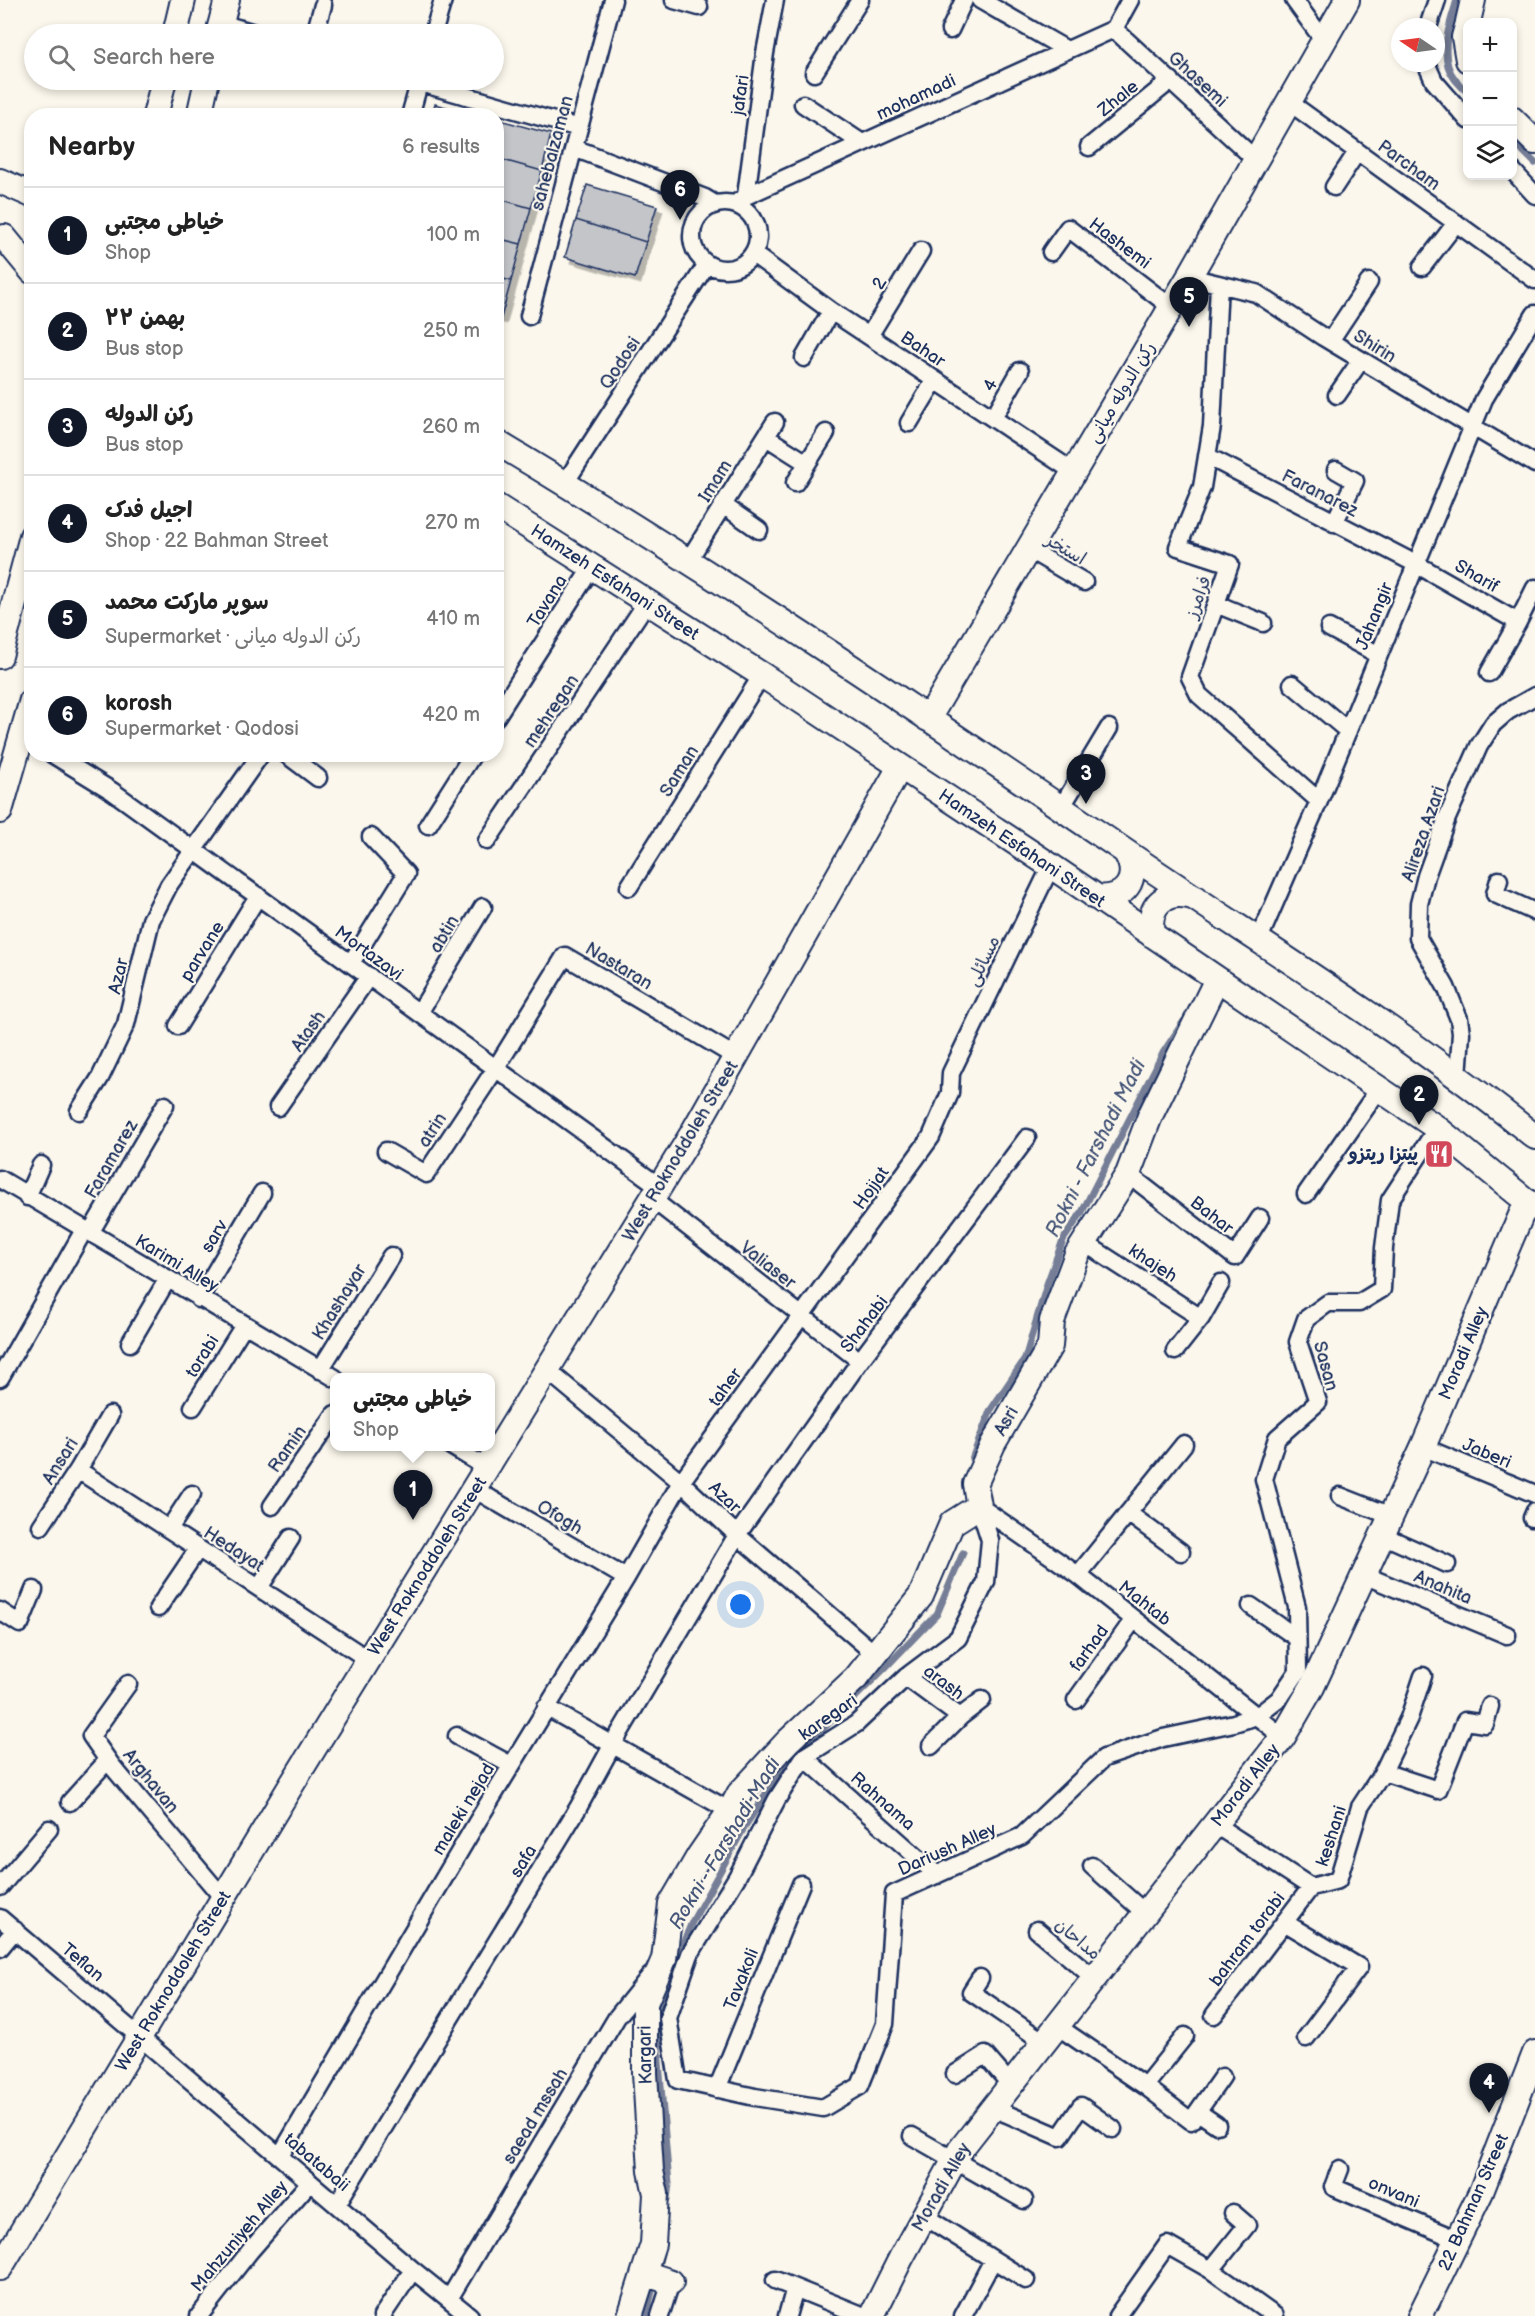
<!DOCTYPE html>
<html lang="en">
<head>
<meta charset="utf-8">
<style>
	:root { --surface:#fff; --page:#f2f2f2; --text:#222; --muted:#767676; --line:#e0e0e0; --accent:#111827 }
	body { margin:0; font-family:"Balsamiq Sans","Playpen Sans Arabic",sans-serif; background:var(--page); color:var(--text) }
	.controls { position:absolute; right:18px; top:18px; display:grid; overflow:hidden; border-radius:12px; box-shadow:0 3px 9px #0003 }
	.controls button { width:54px; height:54px; display:grid; place-items:center; padding:0; border:0; border-bottom:2px solid var(--line); background:var(--surface); color:var(--text); font:30px sans-serif }
	.compass { position:absolute; left:1391px; top:18px; width:54px; height:54px; border-radius:50%; background:var(--surface); box-shadow:0 3px 9px #0003; rotate:283deg }
	.you { position:absolute; left:741px; top:1605px; width:21px; height:21px; margin:-15px; border:4px solid #fff; border-radius:50%; background:#1a73e8; box-shadow:0 0 0 9px #1a73e833 }
	.badge { display:grid; place-items:center; width:39px; height:39px; border-radius:50%; background:var(--accent); color:#fff; font-size:20px; font-weight:700 }
	.pin { position:absolute; translate:-50% -50px; filter:drop-shadow(0 2px 3px #0008) }
	.pin::after { content:''; position:absolute; top:32px; width:21px; height:18px; background:inherit; clip-path:polygon(0 0,100% 0,50% 100%) }
	.popup { position:absolute; left:330px; top:1373px; width:165px; height:78px; box-sizing:border-box; display:grid; place-content:center; border-radius:12px; background:var(--surface); filter:drop-shadow(0 2px 4px #0005); font-size:20px; white-space:nowrap; color:var(--muted) }
	.popup b { font-size:22px; color:var(--text) }
	.popup::after { content:''; position:absolute; left:50%; top:100%; margin-left:-12px; border:12px solid transparent; border-top-color:var(--surface) }
	.list { margin:0; padding:0; list-style:none }
	h2 { display:flex; justify-content:space-between; align-items:center; height:78px; margin:0; padding:0 24px; font-size:26px }
	h2 small { font-size:20px; font-weight:400; color:var(--muted) }
	.list li { display:grid; grid-template-columns:39px 1fr auto; gap:18px; align-items:center; box-sizing:border-box; height:96px; padding:0 24px; border-top:2px solid var(--line) }
	.list b { display:block; font-size:22px; white-space:nowrap }
	.list p { margin:0; font-size:20px; white-space:nowrap; color:var(--muted) }
	.list em { font-size:20px; font-style:normal; color:var(--muted) }
	.icon { flex:none; width:33px; height:33px; fill:none; stroke:currentColor; stroke-width:2; stroke-linecap:round; stroke-linejoin:round }
	.map { position:relative; flex:none; width:1535px; height:2316px; overflow:hidden }
	.search { position:absolute; background:var(--surface); box-shadow:0 3px 9px #0003; left:24px; top:24px; width:480px; height:66px; display:flex; align-items:center; gap:15px; box-sizing:border-box; padding:0 21px; border-radius:33px; color:var(--muted); font-size:22px }
	.panel { position:absolute; background:var(--surface); box-shadow:0 3px 9px #0003; left:24px; top:108px; width:480px; height:654px; border-radius:24px }
	.map>svg:first-child { display:block }
</style>
</head>
<body>
<div class="map">
<svg width="1535" height="2316" viewBox="0 0 1535 2316">
	<defs>
		<filter id="shadow"><feDropShadow dx="5.5" dy="5.5" stdDeviation="0" flood-color="#0004"/></filter>
	</defs>
	<rect width="100%" height="100%" fill="#fbf7ec"/>
	<filter id="ink" filterUnits="userSpaceOnUse"><feTurbulence type="fractalNoise" baseFrequency=".0167" numOctaves="2"/><feDisplacementMap in="SourceGraphic" scale="12" xChannelSelector="R" yChannelSelector="G"/><feConvolveMatrix kernelMatrix="1 2 1 2 8 2 1 2 1" color-interpolation-filters="sRGB"/></filter>
	<g filter="url(#ink)">
		<g fill="none" stroke-linecap="round" stroke-linejoin="round">
			<!-- stream -->
			<path stroke="#747e96" stroke-width="7" d="M1457,0C1451,20 1442,44 1448,66C1451,77 1460,85 1468,93
				M1512,140L1535,163
				M972,1459L990,1411L1025,1359L1047,1284L1063,1240L1082,1212L1163,1053L1184,1021
				M673,1967L692,1922L745,1826L782,1769L884,1669L937,1614L963,1553
				M665,1986L662,1994L658,2050L669,2184L667,2199
				M646,2316L661,2254"/>
		</g>
		<!-- building -->
		<path fill="#c3c5c9" stroke="#1b2f5e" stroke-width="1.5" filter="url(#shadow)" d="M435,104L478,116H431Z
			M500,120L551,134L542,171L496,158V132Z
			M496,158L542,171L531,208L496,198Z
			M587,185L657,206L646,242L576,220Z
			M496,198L531,208L521,244L496,238Z
			M576,220L646,242L635,278L565,257Z
			M496,238L521,244L511,281L496,277Z
			M496,277L511,281L501,318L496,317Z"/>
		<g fill="none" stroke-linecap="round" stroke-linejoin="round">
			<!-- street casing -->
			<g stroke="#1b2f5e" stroke-width="21">
				<path id="street" d="M674,0L699,7
					M980,0L1067,50
					M1294,0L1324,41
					M220,23L258,34
					M1428,27L1437,0
					M1114,29L1255,159
					M1114,29L1130,0
					M950,30L964,0
					M315,34L323,5
					M433,34L443,0
					M1426,63L1434,81L1468,120
					M814,73L860,0
					M410,80L579,128
					M1289,102L1535,280
					M803,104L862,143
					M410,116L420,80
					M1089,147L1171,80
					M574,148L705,198L715,204
					M1512,170L1535,195
					M1334,187L1357,152
					M746,196L765,53L775,0
					M692 236a33 33 0 1 1 66 0a33 33 0 1 1-66 0Z
					M735,204L746,196L1114,29
					M1051,252L1068,228L1171,307
					M753,254L831,311L1074,472
					M1422,267L1456,223
					M1189,277L1256,293L1323,337L1535,464
					M1219,284L1212,426L1202,487L1178,547L1230,564L1190,677L1199,695L1319,801
					M529,316L613,0
					M869,336L921,251
					M1330,341L1369,282
					M804,358L831,311
					M1337,395L1361,360
					M993,418L1020,371
					M909,423L935,380
					M766,437L807,463
					M1207,456L1416,564L1518,622L1535,588
					M565,483L707,264
					M795,483L826,433
					M723,505L759,530
					M1334,523L1355,481L1336,470
					M1028,549L1084,582
					M688,561L775,422
					M1216,604L1263,623
					M1329,628L1379,655
					M1489,673L1518,622
					M1292,684L1348,731
					M496,717L592,567
					M52,754L112,791L660,1187
					M286,754L318,778
					M1061,808L1109,728
					M428,825L473,754
					M487,841L647,602
					M1499,880L1495,894L1535,912
					M629,887L762,675
					M1259,939L1319,801L1484,399L1535,314
					M351,963L406,874L371,837
					M419,1013L483,907
					M178,1026L258,896
					M1458,1077L1461,1033L1459,1019L1446,987L1418,938L1419,904L1426,876L1447,818L1479,746L1493,724L1508,711L1535,696
					M278,1107L369,976
					M79,1111L100,1078L126,1024L151,920L169,885L261,754
					M386,1151L426,1174L496,1068L565,956L736,1057
					M1128,1174L1235,1257L1260,1218
					M0,1179L335,1378
					M1306,1194L1379,1089
					M27,1197L41,1165
					M652,1199L860,1361
					M90,1233L165,1105
					M1083,1242L1201,1318
					M199,1299L262,1193
					M130,1343L167,1280
					M1175,1351L1201,1318L1221,1283
					M320,1370L391,1256
					M547,1370L681,1482L737,1535L875,1654
					M0,1378L84,1230
					M193,1407L244,1325
					M451,1446L487,1468
					M1423,1447L1535,1494
					M78,1470L369,1660
					M474,1489L626,1578
					M1340,1496L1391,1516
					M272,1506L335,1414
					M979,1506L990,1540L986,1582L958,1638L906,1677L856,1724L804,1757L777,1799L737,1877L690,1954L668,2018L678,2080L755,2097L823,2108L860,2086L885,2024L894,1894L1022,1836L1104,1758L1163,1738L1234,1723L1257,1716L1279,1699L1298,1671L1297,1607L1264,1479L1277,1438L1318,1402L1298,1342L1306,1319L1328,1303H1359L1382,1289L1384,1248L1390,1200L1437,1128
					M979,1506L1078,1575L1283,1737
					M1128,1513L1181,1552
					M1532,1518L1535,1511
					M41,1526L78,1470L110,1415
					M169,1529L192,1494
					M1382,1535L1447,1564
					M1078,1575L1184,1444
					M1364,1575L1507,1635
					M259,1588L291,1538
					M1251,1606L1297,1638
					M158,1608L198,1549
					M0,1611L20,1624L34,1590
					M906,1677L960,1717
					M128,1684L91,1736L112,1766L223,1898
					M1076,1700L1134,1619
					M546,1707L730,1811
					M457,1736L511,1765
					M931,1746L960,1717L982,1700
					M804,1757L937,1875
					M1383,1772L1438,1790L1465,1721L1485,1724L1490,1706
					M70,1802L108,1760
					M1214,1824L1311,1887L1338,1880L1360,1807L1383,1772L1409,1718L1423,1676
					M1092,1866L1145,1913
					M0,1887L49,1829
					M0,1918L413,2270L470,2316
					M1284,1922L1359,1967L1306,2038
					M1037,1930L1094,1978
					M0,1948L15,1930
					M980,1978L971,1992L1044,2042
					M1214,2015L1311,1887
					M1057,2026L1145,2086L1191,2121L1222,2077
					M955,2074L985,2055L1011,2085
					M1145,2086L1185,2036
					M717,2089L801,1884
					M993,2108L1060,2137L1081,2106L1113,2129
					M1198,2112L1217,2125
					M912,2136L1024,2200
					M280,2156L477,1822L626,1578L681,1482L931,1137L950,1093L951,1073L1051,866
					M1340,2169L1333,2187L1458,2240
					M337,2204L578,1808L613,1744L737,1535L860,1361L1027,1138
					M924,2216L1026,2280
					M1211,2270L1247,2225L1233,2213
					M775,2280L864,2316
					M449,2299L617,2017L650,1976
					M199,2316L250,2251L310,2182
					M382,2316L413,2270
					M660,2316L671,2282
					M787,2316L795,2288
					M963,2316L993,2260
					M1117,2316L1167,2245L1211,2270L1275,2316"/>
			</g>
			<!-- secondary casing -->
			<g stroke="#1b2f5e" stroke-width="28">
				<path id="secondary" d="M1468,22L1473,0
					M1468,23L1464,37L1468,60
					M175,34L183,0
					M218,34L227,0
					M155,116L164,80
					M199,116L207,80
					M1512,119L1535,142
					M0,181L32,195
					M4,237L32,271
					M496,442C710,570 917,710 1123,850C1261,944 1405,1031 1535,1137
					M496,506L762,675L1051,866L1437,1128L1535,1208
					M0,656L32,536
					M928,719L1189,277L1347,0
					M0,811L32,700
					M1095,897C1125,901 1141,879 1126,853
					M1152,935C1147,904 1166,888 1196,898
					M0,2268L292,1784L692,1134L900,767
					M644,2273L671,2282
					M630,2316L653,2244L656,2194L651,2171L645,2073V2003L664,1959L671,1904L699,1856L730,1811L739,1794L787,1742L856,1678L921,1596L952,1523L979,1506L975,1484L993,1444L1050,1346L1052,1321L1077,1254L1128,1174L1150,1116L1217,979
					M872,2316L901,2258L960,2150L1283,1737L1312,1687L1423,1447L1527,1201
					M1420,2316L1481,2192L1535,2053"/>
			</g>
			<!-- street -->
			<use href="#street" stroke="#fbf7ec" stroke-width="16"/>
			<!-- secondary -->
			<use href="#secondary" stroke="#fbf7ec" stroke-width="24"/>
		</g>
	</g>
	<!-- icons -->
	<defs>
		<g id="restaurant-square" transform="scale(1.5)"><rect x="-9" y="-9" width="18" height="18" rx="4" fill="#d1495b" stroke="#fbf7ec"/><path d="M-5-6h1v4h1v-4h1v4h1v-4h1v5L-1.5 .5V6h-2V.5L-5-1ZM5-6V6H3V1.5H1.5Q1.5-4 5-6Z" fill="#fff"/></g>
	</defs>
	<g fill-rule="evenodd">
		<use href="#restaurant-square" x="1439" y="1154"/>
	</g>
	<g text-anchor="middle" stroke-width="4.5" stroke-linejoin="round" paint-order="stroke">
		<!-- street labels -->
		<g font-size="18" fill="#1b2f5e" stroke="#fbf7ec">
			<text transform="translate(1198 79) rotate(43)" y="6">Ghasemi</text>
			<text transform="translate(740 95) rotate(-82)" y="6">jafari</text>
			<text transform="translate(916 97) rotate(-25)" y="6">mohamadi</text>
			<text transform="translate(1118 98) rotate(-39)" y="6">Zhale</text>
			<text transform="translate(552 153) rotate(-75)" y="6">sahebalzaman</text>
			<text transform="translate(1409 165) rotate(36)" y="6">Parcham</text>
			<text transform="translate(1120 243) rotate(37)" y="6">Hashemi</text>
			<text transform="translate(879 283) rotate(-59)" y="6">2</text>
			<text transform="translate(1375 346) rotate(32)" y="6">Shirin</text>
			<text transform="translate(923 349) rotate(34)" y="6">Bahar</text>
			<text transform="translate(620 363) rotate(-57)" y="6">Qodosi</text>
			<text transform="translate(990 385) rotate(-60)" y="6">4</text>
			<text transform="translate(1121 392) rotate(-59)" y="6">رکن الدوله میانی</text>
			<text transform="translate(715 481) rotate(-58)" y="6">Imam</text>
			<text transform="translate(1320 493) rotate(27)" y="6">Faranarez</text>
			<text transform="translate(1066 549) rotate(31)" y="6">استخر</text>
			<text transform="translate(1477 576) rotate(30)" y="6">Sharif</text>
			<text transform="translate(615 582) rotate(33)" y="6">Hamzeh Esfahani Street</text>
			<text transform="translate(1198 597) rotate(-70)" y="6">فرامرز</text>
			<text transform="translate(547 601) rotate(-58)" y="6">Tavana</text>
			<text transform="translate(1374 616) rotate(-68)" y="6">Jahangir</text>
			<text transform="translate(551 711) rotate(-56)" y="6">mehregan</text>
			<text transform="translate(679 771) rotate(-58)" y="6">Saman</text>
			<text transform="translate(1423 834) rotate(-71)" y="6">Alireza Azari</text>
			<text transform="translate(1022 848) rotate(34)" y="6">Hamzeh Esfahani Street</text>
			<text transform="translate(444 934) rotate(-59)" y="6">abtin</text>
			<text transform="translate(202 951) rotate(-58)" y="6">parvane</text>
			<text transform="translate(369 953) rotate(36)" y="6">Mortazavi</text>
			<text transform="translate(983 961) rotate(-64)" y="6">مسائلی</text>
			<text transform="translate(619 966) rotate(31)" y="6">Nastaran</text>
			<text transform="translate(118 976) rotate(-77)" y="6">Azar</text>
			<text transform="translate(308 1031) rotate(-55)" y="6">Atash</text>
			<text transform="translate(432 1130) rotate(-57)" y="6">atrin</text>
			<text transform="translate(680 1151) rotate(-59)" y="6">West Roknoddoleh Street</text>
			<text transform="translate(111 1159) rotate(-60)" y="6">Faramarez</text>
			<text transform="translate(871 1188) rotate(-55)" y="6">Hojjat</text>
			<text transform="translate(1212 1215) rotate(38)" y="6">Bahar</text>
			<text transform="translate(214 1236) rotate(-59)" y="6">sarv</text>
			<text transform="translate(177 1263) rotate(31)" y="6">Karimi Alley</text>
			<text transform="translate(1153 1263) rotate(33)" y="6">khajeh</text>
			<text transform="translate(768 1265) rotate(38)" y="6">Valiaser</text>
			<text transform="translate(339 1302) rotate(-58)" y="6">Khashayar</text>
			<text transform="translate(864 1324) rotate(-53)" y="6">Shahabi</text>
			<text transform="translate(1463 1353) rotate(-67)" y="6">Moradi Alley</text>
			<text transform="translate(202 1356) rotate(-58)" y="6">torabi</text>
			<text transform="translate(1326 1366) rotate(75)" y="6">Sasan</text>
			<text transform="translate(725 1387) rotate(-54)" y="6">taher</text>
			<text transform="translate(1006 1421) rotate(-60)" y="6">Asri</text>
			<text transform="translate(287 1449) rotate(-55)" y="6">Ramin</text>
			<text transform="translate(1487 1453) rotate(23)" y="6">Jaberi</text>
			<text transform="translate(60 1461) rotate(-58)" y="6">Ansari</text>
			<text transform="translate(725 1497) rotate(44)" y="6">Azar</text>
			<text transform="translate(560 1517) rotate(31)" y="6">Ofogh</text>
			<text transform="translate(234 1549) rotate(33)" y="6">Hedayat</text>
			<text transform="translate(427 1566) rotate(-58)" y="6">West Roknoddoleh Street</text>
			<text transform="translate(1443 1587) rotate(23)" y="6">Anahita</text>
			<text transform="translate(1145 1603) rotate(38)" y="6">Mahtab</text>
			<text transform="translate(1089 1648) rotate(-54)" y="6">farhad</text>
			<text transform="translate(944 1682) rotate(37)" y="6">arash</text>
			<text transform="translate(828 1717) rotate(-35)" y="6">karegari</text>
			<text transform="translate(151 1781) rotate(51)" y="6">Arghavan</text>
			<text transform="translate(1245 1785) rotate(-52)" y="6">Moradi Alley</text>
			<text transform="translate(883 1801) rotate(41)" y="6">Rahnama</text>
			<text transform="translate(463 1809) rotate(-59)" y="6">maleki nejad</text>
			<text transform="translate(1331 1836) rotate(-72)" y="6">keshani</text>
			<text transform="translate(947 1849) rotate(-24)" y="6">Dariush Alley</text>
			<text transform="translate(523 1861) rotate(-59)" y="6">safa</text>
			<text transform="translate(1078 1939) rotate(40)" y="6">مداحان</text>
			<text transform="translate(1247 1939) rotate(-53)" y="6">bahram torabi</text>
			<text transform="translate(83 1962) rotate(40)" y="6">Teflan</text>
			<text transform="translate(741 1979) rotate(-68)" y="6">Tavakoli</text>
			<text transform="translate(173 1981) rotate(-59)" y="6">West Roknoddoleh Street</text>
			<text transform="translate(645 2055) rotate(-91)" y="6">Kargari</text>
			<text transform="translate(535 2116) rotate(-59)" y="6">saead mssah</text>
			<text transform="translate(317 2162) rotate(40)" y="6">tabatabaii</text>
			<text transform="translate(941 2187) rotate(-60)" y="6">Moradi Alley</text>
			<text transform="translate(1394 2192) rotate(23)" y="6">onvani</text>
			<text transform="translate(1473 2202) rotate(-66)" y="6">22 Bahman Street</text>
			<text transform="translate(239 2236) rotate(-50)" y="6">Mahzuniyeh Alley</text>
		</g>
		<!-- poi labels -->
		<g font-size="18" font-weight="bold" fill="#1b2f5e" stroke="#fbf7ec" text-anchor="end">
			<text x="1418" y="1160">پیتزا ریتزو</text>
		</g>
		<!-- water labels -->
		<g font-size="20" font-style="italic" fill="#47577a" stroke="#fbf7ec">
			<text transform="translate(1095 1148) rotate(-63)" y="7">Rokni - Farshadi Madi</text>
			<text transform="translate(724 1843) rotate(-59)" y="7">Rokni - Farshadi Madi</text>
		</g>
	</g>
</svg>
<div class="controls">
<button>+</button>
<button>−</button>
<button><svg class="icon" aria-label="layers" viewBox="0 0 24 24"><path d="M12 4l9 5-9 5-9-5zM3 14l9 5 9-5"/></svg></button>
</div>
<svg class="compass" viewBox="-18 -18 36 36"><path d="M0-13l5 13h-10z" fill="#e53935"/><path d="M0 13l5-13h-10z" fill="#767676"/></svg>
<div class="you"></div>
<div class="pin badge" style="left:413px;top:1520px">1</div>
<div class="popup"><b>خیاطی مجتبی</b>Shop</div>
<div class="pin badge" style="left:1419px;top:1125px">2</div>
<div class="pin badge" style="left:1086px;top:804px">3</div>
<div class="pin badge" style="left:1489px;top:2113px">4</div>
<div class="pin badge" style="left:1189px;top:327px">5</div>
<div class="pin badge" style="left:680px;top:220px">6</div>
<div class="search"><svg class="icon" aria-label="search" viewBox="0 0 24 24"><circle cx="10" cy="10" r="6"/><path d="M15 15l6 6"/></svg>Search here</div>
<section class="panel">
<h2>Nearby<small>6 results</small></h2>
<ul class="list">
<li><span class="badge">1</span><div><b>خیاطی مجتبی</b><p>Shop</p></div><em>100 m</em></li>
<li><span class="badge">2</span><div><b>۲۲ بهمن</b><p>Bus stop</p></div><em>250 m</em></li>
<li><span class="badge">3</span><div><b>رکن الدوله</b><p>Bus stop</p></div><em>260 m</em></li>
<li><span class="badge">4</span><div><b>اجیل فدک</b><p>Shop · 22 Bahman Street</p></div><em>270 m</em></li>
<li><span class="badge">5</span><div><b>سوپر مارکت محمد</b><p>Supermarket · رکن الدوله میانی</p></div><em>410 m</em></li>
<li><span class="badge">6</span><div><b>korosh</b><p>Supermarket · Qodosi</p></div><em>420 m</em></li>
</ul>
</section>
</div>
</body>
</html>
